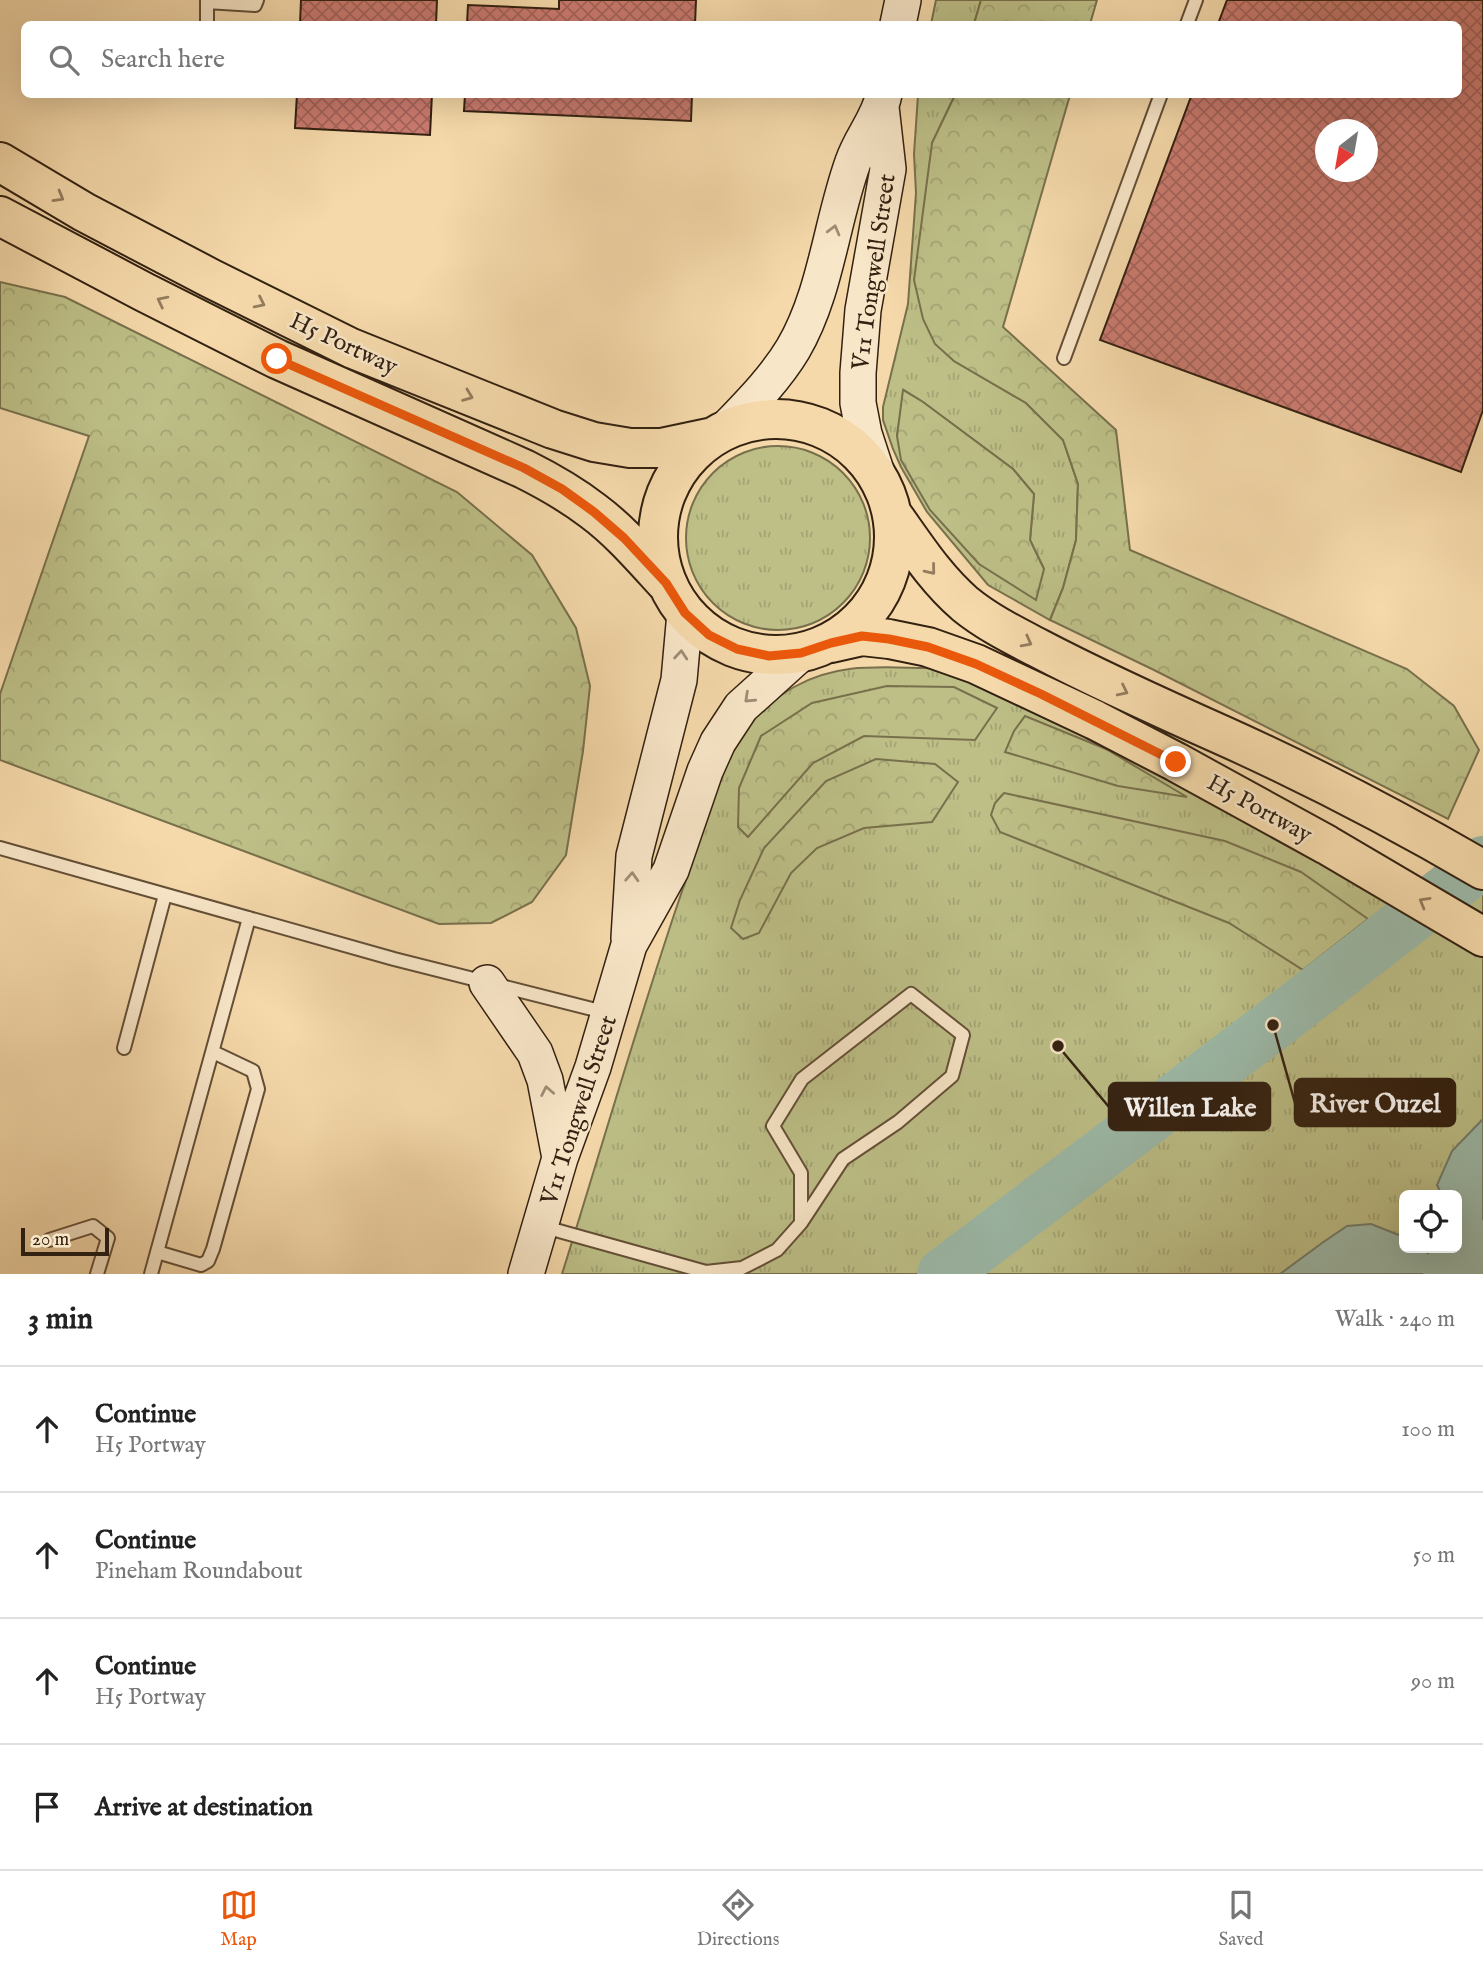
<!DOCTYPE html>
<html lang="en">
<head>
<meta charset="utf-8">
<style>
	:root { --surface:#fff; --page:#f2f2f2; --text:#222; --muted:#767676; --line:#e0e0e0; --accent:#ea580c }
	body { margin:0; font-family:"IM FELL English",serif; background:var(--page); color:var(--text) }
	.controls { position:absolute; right:21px; bottom:21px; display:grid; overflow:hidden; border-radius:10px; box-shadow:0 7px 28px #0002 }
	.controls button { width:63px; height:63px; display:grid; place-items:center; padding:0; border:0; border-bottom:2px solid var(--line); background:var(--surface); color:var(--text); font:35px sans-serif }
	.compass { position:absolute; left:1315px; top:119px; width:63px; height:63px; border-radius:50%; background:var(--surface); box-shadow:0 7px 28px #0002; rotate:211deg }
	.scale { position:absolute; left:21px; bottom:18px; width:88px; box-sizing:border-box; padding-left:7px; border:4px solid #332111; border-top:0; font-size:19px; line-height:24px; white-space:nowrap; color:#332111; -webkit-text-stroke:5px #f8e6c8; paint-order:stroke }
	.stop { position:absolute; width:21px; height:21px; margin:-16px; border:5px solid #ea580c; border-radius:50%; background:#fff }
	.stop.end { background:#ea580c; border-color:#fff; box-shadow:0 2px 7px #0008 }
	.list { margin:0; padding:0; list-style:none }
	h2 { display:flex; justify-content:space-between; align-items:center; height:91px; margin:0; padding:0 28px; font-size:30px }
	h2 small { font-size:23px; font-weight:400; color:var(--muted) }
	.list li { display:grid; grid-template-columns:46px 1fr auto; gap:21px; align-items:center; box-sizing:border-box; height:126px; padding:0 28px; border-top:2px solid var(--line) }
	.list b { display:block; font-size:26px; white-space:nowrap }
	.list p { margin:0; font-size:23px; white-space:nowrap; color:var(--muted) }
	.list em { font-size:23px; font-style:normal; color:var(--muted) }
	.icon { flex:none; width:38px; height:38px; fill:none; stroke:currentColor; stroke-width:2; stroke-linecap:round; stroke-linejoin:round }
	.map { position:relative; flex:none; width:1483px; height:1274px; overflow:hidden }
	.search { position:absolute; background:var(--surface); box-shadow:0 7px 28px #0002; left:21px; right:21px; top:21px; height:77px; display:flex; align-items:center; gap:18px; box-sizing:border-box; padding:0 24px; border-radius:10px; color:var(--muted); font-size:26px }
	.sheet { height:595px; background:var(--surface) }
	nav { display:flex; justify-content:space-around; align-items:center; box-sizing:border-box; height:98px; border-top:2px solid var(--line); background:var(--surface); font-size:19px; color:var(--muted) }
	nav a { display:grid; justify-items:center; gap:4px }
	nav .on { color:var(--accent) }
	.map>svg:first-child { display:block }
</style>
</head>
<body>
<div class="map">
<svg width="1483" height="1274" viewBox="0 0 1483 1274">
	<defs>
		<pattern id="grass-tufts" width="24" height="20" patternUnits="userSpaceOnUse" patternTransform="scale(1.75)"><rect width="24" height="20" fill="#bdbf87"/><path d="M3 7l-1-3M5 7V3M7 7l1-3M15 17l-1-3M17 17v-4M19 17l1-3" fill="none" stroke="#a3a474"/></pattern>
		<pattern id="forest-crowns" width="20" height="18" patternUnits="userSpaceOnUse" patternTransform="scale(1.75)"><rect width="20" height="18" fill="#bdbf87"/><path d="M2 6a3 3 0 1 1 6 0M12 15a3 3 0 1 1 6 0" fill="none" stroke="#a3a474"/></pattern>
		<pattern id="building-cross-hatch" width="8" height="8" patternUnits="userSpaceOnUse" patternTransform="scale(1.75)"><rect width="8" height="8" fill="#cb7b70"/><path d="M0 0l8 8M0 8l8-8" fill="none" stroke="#a5645b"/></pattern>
	</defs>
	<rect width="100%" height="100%" fill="#f5d9aa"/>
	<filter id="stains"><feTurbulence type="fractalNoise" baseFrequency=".00286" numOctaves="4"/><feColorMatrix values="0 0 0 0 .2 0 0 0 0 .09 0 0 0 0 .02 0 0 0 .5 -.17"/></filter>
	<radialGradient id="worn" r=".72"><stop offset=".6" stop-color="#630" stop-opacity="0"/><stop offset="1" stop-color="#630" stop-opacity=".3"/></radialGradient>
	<!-- grass -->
	<path fill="url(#grass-tufts)" stroke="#78704c" stroke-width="2" fill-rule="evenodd" d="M936,0H981L974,24H931Z
		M918,95H955L932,143L936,344L954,361L1026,403L1063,440L1078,484L1076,540L1063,588L1050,620L988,585L927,512L901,467L893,449L883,420V407L908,304L916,193L914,154ZM904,390L923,402L1013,469L1034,494L1030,540L1044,569L897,436Z
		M686 538a92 92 0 1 1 184 0a92 92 0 1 1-184 0Z
		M976,664L1432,907L1483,866V1274H562C601,1150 637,1024 679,900C697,848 711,791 738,742C751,718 771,700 794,687C837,663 877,667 923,668C941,669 959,666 976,664ZM1404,1195H1457V1248H1404Z"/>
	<!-- forest -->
	<path fill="url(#forest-crowns)" stroke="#78704c" stroke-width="2" d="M981,0H1097L1090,24H974Z
		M955,95H1070L1003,327L1116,430L1130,550L1407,669L1454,706L1479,750L1448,819L1154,670L1050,620L1063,588L1076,540L1078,484L1063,440L1026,403L954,361L935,344L923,319L914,280L932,143Z
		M0,282L65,297L457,492L532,555L576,628L590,686L583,751L566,855L532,902L491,923L439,924L0,760V694L89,436L0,408Z
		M903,390L923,402L1013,469L1034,494L1030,540L1044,569L1036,600L979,564L930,510L901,460L897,436Z
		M887,686L954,687L997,708L975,740L864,736L813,763L748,837L738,827L739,788L761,736L812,703Z
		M1025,716L1106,749L1187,797L1118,786L1005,752L1014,731Z
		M876,759L935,764L958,782L932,822L864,828L817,848L791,873L759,933L743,939L731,928L740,900L764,848L826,781Z
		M1004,793L1225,841L1301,872L1368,919L1303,970L1229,923L1000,832L991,815L995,803Z"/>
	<!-- water -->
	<path fill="#9cbaa9" stroke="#727d6c" stroke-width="2" d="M1483,1119V1252L1457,1223V1195H1442L1437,1185L1452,1151Z
		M1371,1224L1404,1237V1248H1421L1454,1274H1280L1322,1243L1347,1226Z"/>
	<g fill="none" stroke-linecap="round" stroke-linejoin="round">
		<!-- river -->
		<path stroke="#9cbaa9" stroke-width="52" d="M1449,1270L1476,1245
			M943,1274L1273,1025L1483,862"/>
	</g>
	<!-- building -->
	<path fill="url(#building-cross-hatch)" stroke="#332111" stroke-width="2" fill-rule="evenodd" d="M301,0H437L436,24H300Z
		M559,0H696L695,24H467L468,5L559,9Z
		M1227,0H1483V410L1461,472L1100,340L1192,94H1458V24H1218ZM1326,130H1368V172H1326Z
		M297,94H432L430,135L295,128Z
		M465,94H692L691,121L464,111Z"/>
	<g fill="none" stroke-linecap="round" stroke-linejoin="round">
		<!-- lane casing -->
		<g stroke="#644f37" stroke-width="16">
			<path id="lane" d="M207,0V24
				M207,2L255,5L257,0
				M1187,24L1196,0
				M1064,358L1161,94
				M0,848L394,959L608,1013
				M124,1048L165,895
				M541,1226L706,1272L742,1268L777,1250L801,1223V1173L773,1126L802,1079L911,994L963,1035L952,1076L898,1122L843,1159L801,1223
				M49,1240L93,1226L108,1238L97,1274
				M157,1252L201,1265L208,1261L213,1249L258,1089L253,1071L213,1052
				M151,1274L249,918"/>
		</g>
		<!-- secondary casing -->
		<g stroke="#332111" stroke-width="38">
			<path id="secondary" d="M898,24L903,0
				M724,431C749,405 775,379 793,349C826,293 831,223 853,162C861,138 879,119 884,94
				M878,477L864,434L858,403V373L863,310L888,169L881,107
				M629,938L634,856L679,680L685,613
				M487,983L535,1053L545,1080L560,1158
				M526,1274L560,1158L593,1067L629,945L671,870L705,771L718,742L741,707L801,653"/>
		</g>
		<!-- primary casing -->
		<g stroke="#332111" stroke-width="42">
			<path id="primary" d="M0,162L84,212L210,278L351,348L553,429L594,442L630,448H661L713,437
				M0,216L144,292L277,359L524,469C548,481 571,494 593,511C620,531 643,558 666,583
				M658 537a118 118 0 1 1 236 0a118 118 0 1 1-236 0Z
				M892,514C915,546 935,578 965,604C987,622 1013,635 1038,648C1099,680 1161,708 1224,736C1313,776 1399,821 1483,870
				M831,643L862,636L889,639L928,647L976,664L1095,720L1176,762L1327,845L1483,937"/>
		</g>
		<!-- lane -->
		<use href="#lane" stroke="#f8e6c8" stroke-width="12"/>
		<!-- secondary -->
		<use href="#secondary" stroke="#f8e6c8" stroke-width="35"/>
		<!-- primary -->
		<use href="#primary" stroke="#f5d9aa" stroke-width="38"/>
	</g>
	<!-- one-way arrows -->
	<defs><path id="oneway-chevron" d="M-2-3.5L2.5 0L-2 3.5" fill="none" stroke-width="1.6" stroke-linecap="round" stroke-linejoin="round" transform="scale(1.75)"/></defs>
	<g stroke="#947d5e">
		<use href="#oneway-chevron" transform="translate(59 197) rotate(30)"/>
		<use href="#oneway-chevron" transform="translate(162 301) rotate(-153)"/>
		<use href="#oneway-chevron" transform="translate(260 303) rotate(26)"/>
		<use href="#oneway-chevron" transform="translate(468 396) rotate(21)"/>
		<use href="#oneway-chevron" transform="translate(931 570) rotate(51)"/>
		<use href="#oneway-chevron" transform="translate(1027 642) rotate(28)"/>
		<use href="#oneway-chevron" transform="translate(1123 691) rotate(26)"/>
		<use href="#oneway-chevron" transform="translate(1424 902) rotate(-150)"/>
	</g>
	<g stroke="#9f8d76">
		<use href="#oneway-chevron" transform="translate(834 230) rotate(-75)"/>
		<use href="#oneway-chevron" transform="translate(681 655) rotate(-85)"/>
		<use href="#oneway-chevron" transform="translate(749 698) rotate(137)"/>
		<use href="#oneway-chevron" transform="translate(632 877) rotate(-87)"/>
		<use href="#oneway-chevron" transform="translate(547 1091) rotate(-101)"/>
	</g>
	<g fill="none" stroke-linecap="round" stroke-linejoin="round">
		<!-- route -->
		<path stroke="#ea580c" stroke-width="9" d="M277,359L524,468L562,489L594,512L624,538L666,583L685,613L709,635L737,649L769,656L801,653L831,643L862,636L889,639L928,647L976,664L1041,694L1176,762"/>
	</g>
	<g text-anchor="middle" stroke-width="5" stroke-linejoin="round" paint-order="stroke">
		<!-- street labels -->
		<g font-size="24" fill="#332111" stroke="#f8e6c8">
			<text transform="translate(873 272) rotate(-82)" y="8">V11 Tongwell Street</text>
			<text transform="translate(344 343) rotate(25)" y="8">H5 Portway</text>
			<text transform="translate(1260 808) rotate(29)" y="8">H5 Portway</text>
			<text transform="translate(578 1110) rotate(-72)" y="8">V11 Tongwell Street</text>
		</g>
	</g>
	<!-- callouts -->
	<path fill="none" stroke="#332111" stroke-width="2.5" d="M1273 1025L1295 1103M1058 1046L1109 1107"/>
	<g fill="#332111" stroke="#f8e6c8" stroke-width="2.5">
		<circle cx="1273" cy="1025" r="7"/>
		<circle cx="1058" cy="1046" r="7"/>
	</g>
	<g fill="#332111" stroke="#332111" stroke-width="2.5">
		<rect x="1295" y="1079" width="160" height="47" rx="7"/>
		<rect x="1109" y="1083" width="161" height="47" rx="7"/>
	</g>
	<g font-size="26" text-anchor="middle" font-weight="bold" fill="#fff">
		<text x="1375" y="1112">River Ouzel</text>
		<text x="1190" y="1116">Willen Lake</text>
	</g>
	<rect width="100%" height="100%" filter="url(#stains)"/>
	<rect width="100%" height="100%" fill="url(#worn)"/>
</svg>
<div class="controls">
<button><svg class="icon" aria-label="locate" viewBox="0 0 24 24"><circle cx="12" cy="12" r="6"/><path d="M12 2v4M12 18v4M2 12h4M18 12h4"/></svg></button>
</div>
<svg class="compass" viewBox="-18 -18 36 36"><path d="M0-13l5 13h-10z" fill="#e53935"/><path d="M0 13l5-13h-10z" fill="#767676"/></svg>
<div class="scale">20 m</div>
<div class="stop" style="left:277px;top:359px"></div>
<div class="stop end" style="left:1176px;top:762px"></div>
<div class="search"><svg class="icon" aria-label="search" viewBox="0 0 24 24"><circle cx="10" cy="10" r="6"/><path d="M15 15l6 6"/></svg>Search here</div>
</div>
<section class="sheet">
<h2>3 min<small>Walk · 240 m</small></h2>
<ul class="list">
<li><svg class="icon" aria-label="ahead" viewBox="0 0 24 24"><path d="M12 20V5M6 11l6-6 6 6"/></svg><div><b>Continue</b><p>H5 Portway</p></div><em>100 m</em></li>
<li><svg class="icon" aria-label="ahead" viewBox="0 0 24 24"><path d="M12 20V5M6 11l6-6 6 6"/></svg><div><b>Continue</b><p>Pineham Roundabout</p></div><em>50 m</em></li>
<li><svg class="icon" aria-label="ahead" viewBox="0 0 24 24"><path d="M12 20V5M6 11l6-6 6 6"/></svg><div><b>Continue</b><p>H5 Portway</p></div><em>90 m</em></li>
<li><svg class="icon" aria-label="arrive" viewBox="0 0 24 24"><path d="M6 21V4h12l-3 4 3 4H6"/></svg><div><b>Arrive at destination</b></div></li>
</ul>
</section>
<nav>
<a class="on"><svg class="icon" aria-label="map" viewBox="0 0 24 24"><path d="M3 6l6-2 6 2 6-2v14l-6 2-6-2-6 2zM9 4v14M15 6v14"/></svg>Map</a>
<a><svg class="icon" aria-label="directions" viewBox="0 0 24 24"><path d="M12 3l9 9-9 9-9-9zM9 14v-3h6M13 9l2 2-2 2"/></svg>Directions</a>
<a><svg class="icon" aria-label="saved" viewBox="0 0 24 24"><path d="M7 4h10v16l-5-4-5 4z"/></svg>Saved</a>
</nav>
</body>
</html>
